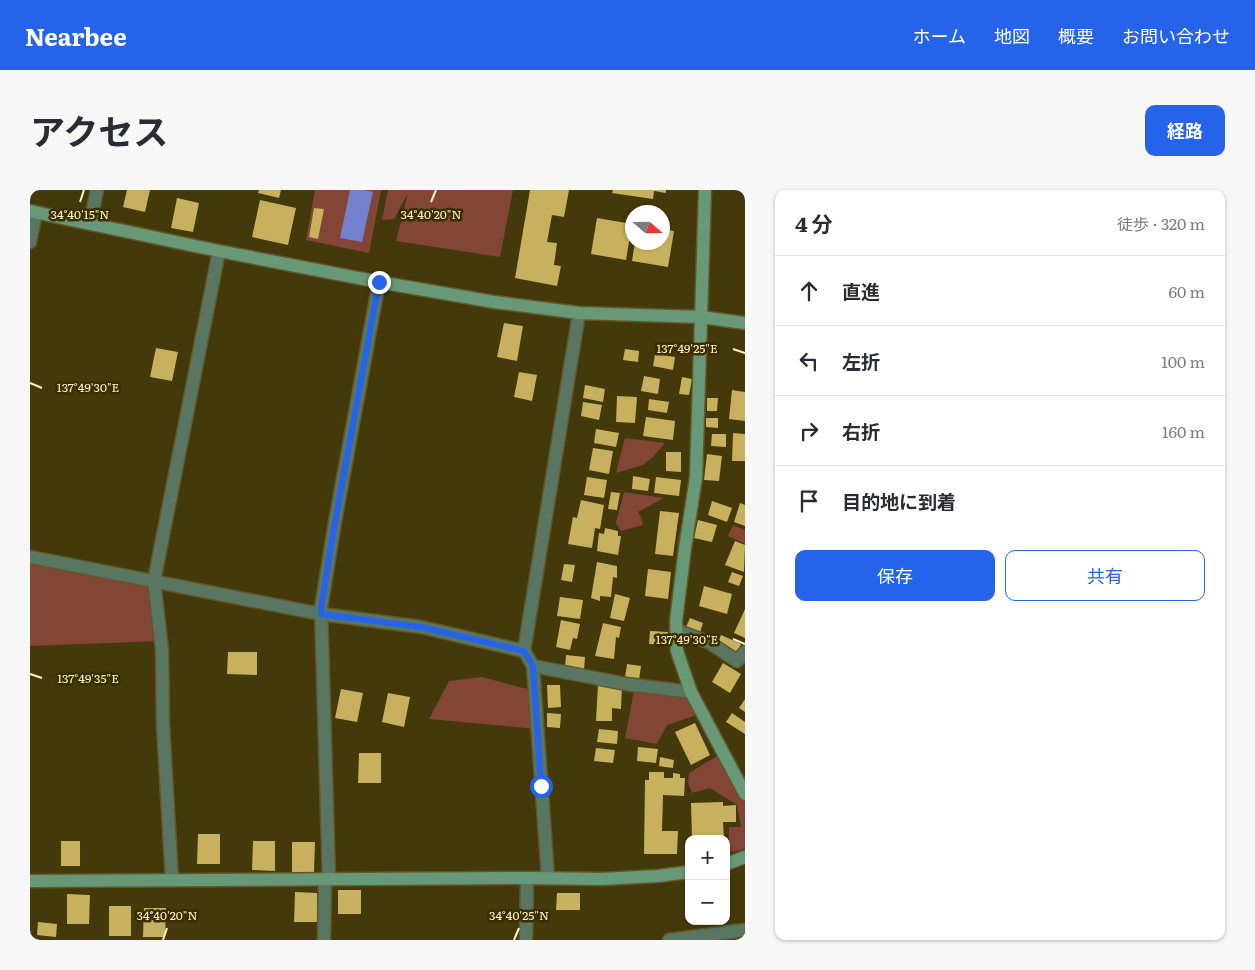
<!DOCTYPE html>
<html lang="ja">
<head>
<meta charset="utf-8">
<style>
	:root { --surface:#fff; --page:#f7f7f7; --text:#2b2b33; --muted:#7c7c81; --line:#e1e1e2; --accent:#2563eb }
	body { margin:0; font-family:Literata,"Noto Sans JP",serif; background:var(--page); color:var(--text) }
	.controls { position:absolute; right:15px; bottom:15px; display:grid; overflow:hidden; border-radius:10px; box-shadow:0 1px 4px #0004 }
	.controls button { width:45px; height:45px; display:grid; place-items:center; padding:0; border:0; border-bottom:1px solid var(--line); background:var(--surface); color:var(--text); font:25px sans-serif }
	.compass { position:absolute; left:595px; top:15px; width:45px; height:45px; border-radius:50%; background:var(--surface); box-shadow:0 1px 4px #0004; rotate:110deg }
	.stop { position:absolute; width:15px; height:15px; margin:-11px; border:4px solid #2563eb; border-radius:50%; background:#fff }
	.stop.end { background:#2563eb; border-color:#fff; box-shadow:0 1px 5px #0008 }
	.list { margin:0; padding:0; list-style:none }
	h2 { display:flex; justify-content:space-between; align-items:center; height:65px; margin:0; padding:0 20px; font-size:21px }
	h2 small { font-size:16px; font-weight:400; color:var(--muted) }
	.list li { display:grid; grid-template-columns:32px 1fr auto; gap:15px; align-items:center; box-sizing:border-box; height:70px; padding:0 20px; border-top:1px solid var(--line) }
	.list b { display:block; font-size:19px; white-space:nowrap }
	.list em { font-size:16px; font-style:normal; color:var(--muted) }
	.actions { display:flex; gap:10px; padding:15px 20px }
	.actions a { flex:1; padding:11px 0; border:1px solid var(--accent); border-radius:10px; text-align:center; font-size:18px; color:var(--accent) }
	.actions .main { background:var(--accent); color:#fff }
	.icon { flex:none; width:28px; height:28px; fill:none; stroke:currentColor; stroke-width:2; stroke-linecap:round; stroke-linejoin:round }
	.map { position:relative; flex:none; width:715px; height:750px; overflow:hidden; border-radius:10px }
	header { display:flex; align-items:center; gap:30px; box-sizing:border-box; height:70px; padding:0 25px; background:var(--accent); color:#fff }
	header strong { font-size:24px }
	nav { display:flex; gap:28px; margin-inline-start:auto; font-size:18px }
	.intro { display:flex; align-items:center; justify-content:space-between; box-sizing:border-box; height:120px; padding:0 30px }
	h1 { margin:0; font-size:35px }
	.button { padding:12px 22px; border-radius:10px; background:var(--accent); color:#fff; font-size:18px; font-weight:700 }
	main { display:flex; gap:30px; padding:0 30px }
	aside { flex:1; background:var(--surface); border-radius:10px; box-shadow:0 1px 4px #0004 }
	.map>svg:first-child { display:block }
</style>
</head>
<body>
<header>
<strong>Nearbee</strong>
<nav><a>ホーム</a><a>地図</a><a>概要</a><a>お問い合わせ</a></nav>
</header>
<div class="intro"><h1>アクセス</h1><a class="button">経路</a></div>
<main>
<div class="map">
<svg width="715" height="750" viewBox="0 0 715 750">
	<rect width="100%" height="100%" fill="#44390a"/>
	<!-- green -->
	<path fill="#824536" d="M285,0H351L339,63L276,50Z
		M358,0H483L470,67L366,51L378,3L364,29L352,30Z
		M595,248L635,253L623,267L613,275L586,283Z
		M594,302L634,308L608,322L611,327L613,335L591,341L586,333Z
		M703,335L715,340V354L698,346Z
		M0,367L124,391L131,451L0,456Z
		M452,487L497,499L507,539L399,529L419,491Z
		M605,495L661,502L667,525L637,535L627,554L595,548Z
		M689,565L715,610V659L696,663V652L699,651V637H711L707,615L680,598L662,603L658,593L659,583Z"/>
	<!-- water -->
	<path fill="#7381cf" d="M320,0H334L343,2L332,52L310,48Z"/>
	<!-- building -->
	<path fill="#c7b15e" d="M97,0H120L115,22L93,17Z
		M229,0H251L249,8L228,3Z
		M500,0H539L534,27L522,25L517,52L527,53L524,75L531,76L527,96L485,88Z
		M583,0H636V3L624,1L623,9L582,3Z
		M147,8L169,13L163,42L141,38Z
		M230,10L266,18L258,55L222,47Z
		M284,18L294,19L288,49L279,47Z
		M567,28L602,34L596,70L561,64Z
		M632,39L644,41L638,77L602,71L605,52H632Z
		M474,133L493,136L487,171L467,167Z
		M126,158L148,162L142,191L120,187Z
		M595,159L609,161L608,172L593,170Z
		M625,164L645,167L643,180L623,176Z
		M489,182L507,185L502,211L484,207Z
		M614,186L630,189L628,204L611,201Z
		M652,187L662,189L659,205L649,204Z
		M555,195L575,199L573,212L553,208Z
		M702,200L715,202V231L699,229Z
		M587,206L607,207L605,233L586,232Z
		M677,208H688L687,221H677Z
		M619,209L639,212L637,223L618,220Z
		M553,212L572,215L569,230L551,226Z
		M616,227L645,231L643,250L613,246Z
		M676,228H688V238L676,237Z
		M566,239L589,243L586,257L564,253Z
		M703,243L715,244V271H702Z
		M682,244H696V257L681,256Z
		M563,258L583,261L579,284L559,280Z
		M636,262H651V282L636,281Z
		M677,264L692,266L689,291L674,290Z
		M603,286L620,289L618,301L602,299Z
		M557,287L577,290L574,308L554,305Z
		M626,287L651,290L649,306L624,303Z
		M581,302L590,303L587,320L578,319Z
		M551,310L574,315L570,339L565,338L562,358L538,354L543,327L547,328Z
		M682,311L702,318L697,332L678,325Z
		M710,313L715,315V336L704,332Z
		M630,321L649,323L643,366L625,364Z
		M668,330L687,335L682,352L664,348Z
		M575,338L588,341V346H591L588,365L567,361L569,343L574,344Z
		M705,351L715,355L714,382L695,375Z
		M567,372L587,376V388L583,387L581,407L570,406V411L561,408Z
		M534,374L545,375L542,392L531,390Z
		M618,379L641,382L638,409L615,406Z
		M702,382L713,386L709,396L698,392Z
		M674,396L702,404L697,424L669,416Z
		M585,404L600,408L594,431L580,428Z
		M530,407L553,410L550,429L527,426Z
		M715,419V448L704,443Z
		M660,428L673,433L670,442L656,437Z
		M531,430L550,434L547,449L543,448L540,460L526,457Z
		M573,433L591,437L589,448L586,447L584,469L565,466Z
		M620,441L638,442L637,455L619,454Z
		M691,445L711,454L707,463L687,454Z
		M198,462H227V485L197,484Z
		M536,465L555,467L554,480L535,478Z
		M693,473L711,484L700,503L682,492Z
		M597,474L611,476L609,490L595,488Z
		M568,494L592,495L591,519L582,518V531H566Z
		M517,495H530L531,517L518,518Z
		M311,499L333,503L327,532L305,528Z
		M358,503L380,507L374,537L352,532Z
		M715,509V522L709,518Z
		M517,523L531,524L530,538L517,537Z
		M702,523L715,532V544L696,532Z
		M665,533L680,565L661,575L645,542Z
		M569,539L588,541L587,554L567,552Z
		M608,557L628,559L626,573L607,571Z
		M566,558L585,560L583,573L564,571Z
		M329,563H351V593H328Z
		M630,567L644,570L643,578L629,576Z
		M619,582H634V588H643V583L650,584V588H655L654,606L633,605L632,641H648L647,664H614L615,590H619Z
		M693,612V616L706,615V632H693L694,649H662L661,613Z
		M168,644H190V674H167Z
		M31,651H50V676H31Z
		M223,651H245V681L222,680Z
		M262,652H285L284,682H262Z
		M308,700H331V724H308Z
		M265,702L287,703V732H264Z
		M527,703H550V720H526Z
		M37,704L60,705L59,734H37Z
		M79,716H101V746H79Z
		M114,718H136L135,747H113Z
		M8,732L27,734L26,747L7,745Z"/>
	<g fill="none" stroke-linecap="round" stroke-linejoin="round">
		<!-- street casing -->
		<g stroke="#625729" stroke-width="15">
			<path id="street" d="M60,34L67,0
				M0,52L6,22
				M0,367L291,424L391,437L494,461L549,123
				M646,440L680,453L707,471L715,462
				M494,461L503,476L518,688
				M503,476L596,494L661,502
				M299,689L291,418L305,332L349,92
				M142,690L133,535L132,460L124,391L189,61
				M294,750L295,689
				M496,750L497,688
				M639,750L715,740"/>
		</g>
		<!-- secondary casing -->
		<g stroke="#625729" stroke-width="15">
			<path id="secondary" d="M675,0L666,287L655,358L646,431L647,461L661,502L715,604
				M0,21L189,61L349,92L464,112L549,123L671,127L715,133
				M696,674L715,667
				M0,691L497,688L572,689L628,686L659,682"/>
		</g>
		<!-- street -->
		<use href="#street" stroke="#587661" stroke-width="12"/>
		<!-- secondary -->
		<use href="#secondary" stroke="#679877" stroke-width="12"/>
	</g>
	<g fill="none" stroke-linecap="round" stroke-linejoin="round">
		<!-- route -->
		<path stroke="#2563eb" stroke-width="6" d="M349,92L305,332L291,418V424L391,437L494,461L503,476L511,596"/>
	</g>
	<!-- ticks -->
	<path fill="none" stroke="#fef3cb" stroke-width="2" d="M50,12L54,0M401,12L406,0M703,159L715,163M0,193L12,198M703,449L715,454M0,484L12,488M133,750L137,738M484,750L489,738"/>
	<g font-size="12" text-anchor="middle" fill="#fef3cb" stroke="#3a2e00" stroke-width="5" stroke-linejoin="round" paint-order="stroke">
		<text x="50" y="29">34°40'15"N</text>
		<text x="401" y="29">34°40'20"N</text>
		<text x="657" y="163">137°49'25"E</text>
		<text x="58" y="202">137°49'30"E</text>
		<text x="657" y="454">137°49'30"E</text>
		<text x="58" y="493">137°49'35"E</text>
		<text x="137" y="730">34°40'20"N</text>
		<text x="489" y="730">34°40'25"N</text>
	</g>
</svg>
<div class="controls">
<button>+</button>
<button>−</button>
</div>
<svg class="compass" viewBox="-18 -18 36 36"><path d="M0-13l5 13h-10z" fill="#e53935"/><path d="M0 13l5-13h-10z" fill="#7c7c81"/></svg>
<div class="stop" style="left:511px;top:596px"></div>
<div class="stop end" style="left:349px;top:92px"></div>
</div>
<aside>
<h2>4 分<small>徒歩 · 320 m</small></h2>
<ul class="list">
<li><svg class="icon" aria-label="ahead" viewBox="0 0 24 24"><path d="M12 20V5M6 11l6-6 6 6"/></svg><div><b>直進</b></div><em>60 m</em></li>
<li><svg class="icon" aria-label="left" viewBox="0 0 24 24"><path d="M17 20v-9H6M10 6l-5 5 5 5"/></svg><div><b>左折</b></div><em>100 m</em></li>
<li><svg class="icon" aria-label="right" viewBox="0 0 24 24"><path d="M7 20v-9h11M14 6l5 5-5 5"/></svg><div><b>右折</b></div><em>160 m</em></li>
<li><svg class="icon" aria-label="arrive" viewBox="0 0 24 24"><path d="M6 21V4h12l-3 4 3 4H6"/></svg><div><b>目的地に到着</b></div></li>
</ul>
<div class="actions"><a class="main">保存</a><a>共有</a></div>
</aside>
</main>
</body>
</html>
